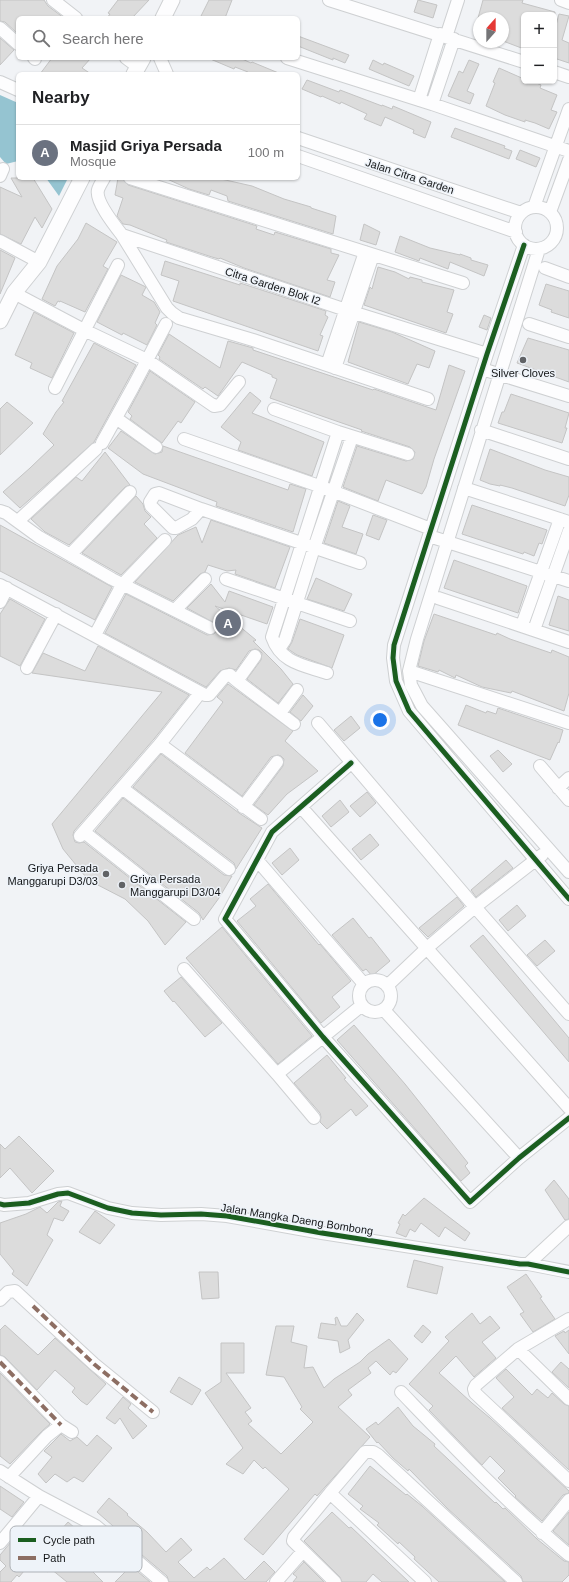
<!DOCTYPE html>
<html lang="en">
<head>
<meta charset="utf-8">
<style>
	:root { --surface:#fff; --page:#f6f6f6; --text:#202124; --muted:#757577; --line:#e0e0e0; --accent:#d93025 }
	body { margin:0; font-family:Arial,sans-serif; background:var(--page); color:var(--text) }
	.controls { position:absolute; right:12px; top:12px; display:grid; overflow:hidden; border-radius:6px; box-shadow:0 1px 3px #0004 }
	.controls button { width:36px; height:36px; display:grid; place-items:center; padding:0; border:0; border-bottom:1px solid var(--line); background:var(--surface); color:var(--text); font:20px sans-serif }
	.compass { position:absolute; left:473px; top:12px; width:36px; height:36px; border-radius:50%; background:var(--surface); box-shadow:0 1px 3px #0004; rotate:21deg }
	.you { position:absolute; left:380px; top:720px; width:14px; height:14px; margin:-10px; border:3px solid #fff; border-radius:50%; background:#1a73e8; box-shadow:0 0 0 6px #1a73e833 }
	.badge { display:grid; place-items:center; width:26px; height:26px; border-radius:50%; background:var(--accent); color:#fff; font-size:13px; font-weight:700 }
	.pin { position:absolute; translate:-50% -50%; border:2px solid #fff; box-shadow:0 1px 4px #0006 }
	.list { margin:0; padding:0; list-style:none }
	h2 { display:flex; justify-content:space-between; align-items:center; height:52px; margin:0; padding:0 16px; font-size:17px }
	h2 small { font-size:13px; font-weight:400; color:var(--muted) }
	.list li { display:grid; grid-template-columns:26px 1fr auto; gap:12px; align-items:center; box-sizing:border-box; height:56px; padding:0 16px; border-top:1px solid var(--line) }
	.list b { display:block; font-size:15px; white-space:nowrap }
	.list p { margin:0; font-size:13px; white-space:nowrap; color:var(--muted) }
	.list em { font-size:13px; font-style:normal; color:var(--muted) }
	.icon { flex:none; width:22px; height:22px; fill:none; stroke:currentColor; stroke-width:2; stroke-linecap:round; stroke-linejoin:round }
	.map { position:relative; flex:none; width:569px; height:1582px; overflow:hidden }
	.search { position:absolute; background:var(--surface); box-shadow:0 1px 3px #0004; left:16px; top:16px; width:284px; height:44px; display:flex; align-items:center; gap:10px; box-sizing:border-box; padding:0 14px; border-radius:6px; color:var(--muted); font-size:15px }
	.panel { position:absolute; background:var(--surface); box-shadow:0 1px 3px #0004; left:16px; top:72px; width:284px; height:108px; border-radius:6px }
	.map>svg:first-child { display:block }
</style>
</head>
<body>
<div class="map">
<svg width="569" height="1582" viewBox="0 0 569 1582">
	<rect width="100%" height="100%" fill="#f1f3f6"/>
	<!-- water -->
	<path fill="#95c4d1" d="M0,95L18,103V161L6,164L0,157Z
		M46,178H68L59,196Z"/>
	<!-- building -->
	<path fill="#dcdcdc" stroke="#c4c4c4" d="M0,0H44L48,6L64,18H18V34L5,22L0,21Z
		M118,0H149L132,18H107L110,14L108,13Z
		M209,0H232L225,18H200Z
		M418,0L437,5L433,18L414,12Z
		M483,0H523L522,3L555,12V15H524V49L503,41V18H478Z
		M559,14L569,16L562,40L569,43V63L554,58V33Z
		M298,36L349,55L345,63L333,58V60L298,46Z
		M0,38L14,50L0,65Z
		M52,58H91L82,68L91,74H40Z
		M208,58H240L251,63L252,62L281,74H247L248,72L235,67L234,69Z
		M373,60L383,65L384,63L414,76L409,86L369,69Z
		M469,60L479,64L467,91L474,94L470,104L448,96L459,71L463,73Z
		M499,68L524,79V81H532L541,85L540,88L557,95L551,110L557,112L549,129L535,123L525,120V122L505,115L486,106L495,83L493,82Z
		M307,80L339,92L340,90L382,106V105L392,109L393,106L431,122L425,138L413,133L414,130L385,117L381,126L364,119L367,114L341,102L340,104L322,96L321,97L302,89Z
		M455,128L505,146L504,148L512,151L509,159L451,137Z
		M520,150L540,158L536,167L516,159Z
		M11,178H33L52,209L42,228L35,217L21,244L0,234V187L22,197Z
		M118,178L123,179L128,185L257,226L256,229L274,235L275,232L331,249V253L339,255L327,280L335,282L330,297L244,268L220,258L219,259L212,257L166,242L167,240L130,225L123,224L117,216L123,198L115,195Z
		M165,178H222L221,179L252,186L284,199L311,207V208L336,216L333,234L228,201L227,196L211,190L209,195L189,189Z
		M86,223L117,242L103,266L108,269L85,312L60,301V302L58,301L55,306L42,299L57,266L78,239Z
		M364,224L380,232L376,245L360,240Z
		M400,236L430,248L460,255V254L471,258V260L488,265L484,276L450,262L448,269L420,258L419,261L395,252Z
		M0,250L15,258L0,294Z
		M165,261L240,285V283L326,311L325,315L328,317L320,335L323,336L318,351L173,301L179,281L161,275Z
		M378,267L395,272L409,279L410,277L422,280V282L454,290L447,312L453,314L446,333L364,305L370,287L372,289Z
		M121,275L146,287L142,295L154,302L160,312L155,323L157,325L147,345L123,333L122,335L97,322Z
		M546,284L569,291V318L551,312L552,310L539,305Z
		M34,312L74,333L52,378L30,368L32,363L15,355Z
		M484,315L491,318L487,330L479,327Z
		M359,322L392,332L435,351L429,368L417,364L408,384L348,362Z
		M169,334L220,368L228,341L253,348V350L373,390L374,389L436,410L449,365L465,371L434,459L426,487L422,494L386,480L378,501L343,487L357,446L406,461L413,459L415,452L410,447L361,431L362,430L270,398L277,379L272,377V375L242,362L218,396L205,387L203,389L159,359L160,357L158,355Z
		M528,338L569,350V382L517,363Z
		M94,343L136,365L94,442L20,508L3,492L30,468L54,445L43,434L56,412L64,402L62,401Z
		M150,371L195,402L181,423L178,421L162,443L130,419L132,416L128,412Z
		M250,392L261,401L252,413L324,442L312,476L238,450L241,442L221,427Z
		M511,394L569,413L565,428H567L562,443L498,423L502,412H504Z
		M7,402L33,423L0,455V409Z
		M121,431L155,454L162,452L163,446L288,490L290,484L306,489L293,532L216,506L217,502L143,474L108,448Z
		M490,449L545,470L569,477V495L565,506L512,488L500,485V486L490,484L480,480Z
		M105,452L130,485L125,487L69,545L45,532L31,519L76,477L82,481Z
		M136,496L143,504L145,511L151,517L144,524L157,538L121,575L82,553Z
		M338,501L350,506L342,527L363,534L356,554L324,543Z
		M472,505L547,530L542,544L539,543L534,556L524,552L523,554L462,534Z
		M373,515L387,520L379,540L366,535Z
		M211,520L290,547L275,588L235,574L236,570L227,571L208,565L205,572L200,574L173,601L135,582L178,535L196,527L202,543Z
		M0,525L112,587L95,620L0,571Z
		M454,560L527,586L518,613L444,588Z
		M316,578L352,594L344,611L307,599Z
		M211,584L225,602L229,591L273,607L267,624L215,606L256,640L255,641H253L281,669L293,684L278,703L247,679L261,660L262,653L259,650L255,649L249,651L236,670L229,668L220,671L206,687L105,633L126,594L207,635L214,634L217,631L216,624L187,608Z
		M558,596L569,600V631L549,625Z
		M10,599L45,619L20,666L0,656V614Z
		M434,614L496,635L497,633L510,639L551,653L552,650L569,657V693L564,711L512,691L511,693L482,687L456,675L455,678L439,670L438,672L418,666L424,641Z
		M300,619L344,635L332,668L297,655L288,649L292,642Z
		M98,646L189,695L154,739L74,831L73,835L75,842L79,843L84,842L186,922L165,945L148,921L125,899L94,883L85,876L63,849L52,824L162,692L32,673L43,653L85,671Z
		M228,684L293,731L285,741L318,771L287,794L268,815L254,805L283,766L284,759L281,756L278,755L271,757L242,796L185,753L223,702L217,697Z
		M303,695L313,706L301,721L290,712Z
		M466,705L486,713L487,711L496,714L498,708L563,730L559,743L558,742L550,760L458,725Z
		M351,716L360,728L344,741L334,730Z
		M498,750L512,764L503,772L490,756Z
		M161,754L239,813L262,828L236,869L234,863L133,787Z
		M367,792L376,803L360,817L350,806Z
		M123,798L224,875L232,876L219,898L203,920L199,913L95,831Z
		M340,800L349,812L331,827L322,816Z
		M370,834L379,845L361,860L352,849Z
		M290,848L299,860L282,875L272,863Z
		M506,860L513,868L476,897L471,890Z
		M268,884L319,945L320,944L351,981L332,997L340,1007L321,1023L237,921L256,906L250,899Z
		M457,897L464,906L428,937L419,928Z
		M517,905L526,916L508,931L499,920Z
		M353,918L369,938L371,937L390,961L372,976L366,969L363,971L332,935Z
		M222,927L312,1036L278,1064L186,958Z
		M483,935L569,1038V1062L470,946Z
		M545,940L555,951L537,966L527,955Z
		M181,977L222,1023L205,1037L174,1001L173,1002L164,991Z
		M354,1025L405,1084L468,1163L465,1166L470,1173L461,1181L337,1040Z
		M327,1055L346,1078L344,1079L368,1106L356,1116L351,1109L327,1129L320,1122L321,1117L320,1113L294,1083Z
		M19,1136L54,1171L32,1193L10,1168L0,1178V1144L5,1149Z
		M554,1180L569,1199V1219L565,1220L545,1190Z
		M424,1198L470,1233L465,1241L445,1227L439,1237L421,1223L415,1232L410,1229L406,1237L396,1233L400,1224L398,1223L403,1214L405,1216Z
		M62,1201L60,1206L69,1211L63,1221L54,1218L47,1235L53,1240L27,1286L12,1274L14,1271L0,1254V1223L26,1214L40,1207L47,1213L58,1202Z
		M95,1211L115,1225L100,1244L79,1232Z
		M414,1260L443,1267L437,1294L407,1287Z
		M199,1272H218L219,1298L202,1299Z
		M526,1274L542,1297L540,1298L555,1319L533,1332L520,1314L524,1312L507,1287Z
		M357,1313L364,1320L348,1340L350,1348L340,1353L338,1341L318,1338L321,1323L336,1325L335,1318L337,1317L341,1326H347Z
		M472,1313L480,1324L490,1316L500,1328L482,1342L496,1358L474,1377L456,1356L439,1373L472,1403L490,1418L569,1491V1493L563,1495L542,1521L515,1497L516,1496L498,1478L505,1471L490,1456L482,1465L429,1410L433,1406L409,1384L449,1341L445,1337Z
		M5,1325L38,1355L55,1338L106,1384L87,1405L81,1401L72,1392L75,1388L55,1370L37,1390L5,1357L0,1355V1330Z
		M423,1325L431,1332L422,1343L414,1336Z
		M276,1326H294L291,1342L307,1346L304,1368L313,1367L324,1388L334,1379L360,1362L368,1354L389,1339L408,1359L396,1373L393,1371L390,1375L376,1361L368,1368L371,1373L348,1390L352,1395L338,1407L370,1437L317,1496L315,1494L263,1555L244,1539L289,1489L265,1467L263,1469L254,1460L243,1474L226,1464L243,1448L205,1393L221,1382V1343H244V1373H226L251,1408L245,1412L252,1421L248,1424L281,1454L313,1422L300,1409L302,1407L284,1377L266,1375Z
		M569,1330V1354L555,1336L564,1331L565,1333Z
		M561,1362L569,1369V1388L552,1372Z
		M506,1369L532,1395L537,1389L548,1398L552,1393L564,1404L569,1406V1470L502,1408L514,1397L496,1378Z
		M0,1373L50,1424L42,1431L10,1464L0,1456Z
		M179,1377L201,1390L192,1405L170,1392Z
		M123,1397L131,1404L128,1408L147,1426L133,1439L120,1418L115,1424L106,1418Z
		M398,1407L413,1426L435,1444L434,1446L495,1503L496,1502L503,1509L505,1508L537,1539L564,1561L569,1562V1575L562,1582H523L521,1576L447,1508L409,1469L408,1471L393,1458L378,1442L377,1443L366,1429L376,1422L378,1425Z
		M61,1434L70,1441L77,1437L87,1446L97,1435L112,1448L83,1482L74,1477L67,1482L55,1474L46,1483L38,1474L52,1457L44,1451Z
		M370,1466L406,1495L407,1494L422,1506L505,1582H439L414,1559L415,1557L399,1542L398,1544L377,1525L379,1523L360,1509L363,1506L348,1494Z
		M0,1486L24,1502L12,1517L0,1509Z
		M109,1498L128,1514L127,1515L147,1532L166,1552L181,1538L192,1550L178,1562L194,1578L207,1567L210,1570L224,1558L245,1580L264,1561L275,1572L266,1582H169L167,1576L142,1555L129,1540L97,1512Z
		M332,1512L349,1528L351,1527L409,1582H382L373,1574L366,1582H342L340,1577L304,1541Z
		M569,1512V1545L553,1531Z
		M68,1522L105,1554L91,1570L103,1582H67L51,1569L47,1572L34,1559L19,1577L17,1575L11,1582H0V1572L6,1566L0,1560V1555L11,1542L25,1554L43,1533L52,1540Z
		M304,1562L324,1582H293L297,1577L293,1574Z
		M131,1566L150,1582H115Z"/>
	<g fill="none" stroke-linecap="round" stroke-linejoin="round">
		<!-- minor casing -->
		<g stroke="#ced0d2" stroke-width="14">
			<path id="minor" d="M53,0L76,18
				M329,0L524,62
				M561,0L569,3
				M0,28L18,44
				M446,37L458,0
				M34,58L35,59
				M126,58L138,67
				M160,58L167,74
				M287,58L432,104L569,151
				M554,72L569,77
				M0,82L18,90
				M419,100L440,34
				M432,104L454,39
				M298,138L521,213
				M298,156L516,232
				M0,176L3,169
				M104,178C102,182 99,186 98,190C95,201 115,226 122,235L355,313L487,354
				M130,178L463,283
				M534,207L569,109
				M515 228a21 21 0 1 1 42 0a21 21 0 1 1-42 0Z
				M550,212L569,160
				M122,235L167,308L172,313L179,318L253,340L428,399
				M0,241L39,262
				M524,245L487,354L394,645L393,658L396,681L409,711L569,899
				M539,249L417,639L409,671L411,685L422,706L569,872
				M545,268L569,277
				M14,293L84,330L147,360L214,406L220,405L239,382
				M529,324L569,337
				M327,365L365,252
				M335,368L373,255
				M482,369L569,396
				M55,388L118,265
				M274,409L338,432L408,454
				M116,418L156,447
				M481,430L569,459
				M184,439L322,487L431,529
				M102,443L133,387L166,324
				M464,488L569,522
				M201,509L192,519L176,528H173L151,506L150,502L155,494L159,493L201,509L360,563
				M0,511L6,513L39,537L112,579L210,628
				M18,521L96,449
				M429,536L569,581
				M70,555L130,492
				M226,579L350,621
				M0,585L205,695H209L225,676L230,675L237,681L255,656
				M438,598L569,642
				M0,602L7,588
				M175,610L205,579
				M522,625L560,519
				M534,630L569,531
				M95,635L122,585L165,540
				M279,649L285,640L314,548L352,437
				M27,668L56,614
				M409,671L569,723
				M327,673C303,665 281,663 272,637L338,432
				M237,681L294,724
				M280,713L297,690
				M318,723L475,907L569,1014
				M160,744L261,819
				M351,763L272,832L225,919L323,1037L470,1202L519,1158L569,1118
				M540,766L569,800
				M122,788L229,869
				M558,788L569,778
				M243,807L277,762
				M301,807L569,1108
				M84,832L194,919
				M80,836L160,744L200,693
				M257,860L364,984
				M184,969L277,1074L314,1118
				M359 996a16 16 0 1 1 32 0a16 16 0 1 1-32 0Z
				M387,986L427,948L475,907L542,855
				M384,1010L519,1158
				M277,1074L361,1006
				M0,1204L4,1205L29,1203L58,1194L68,1193L108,1208L132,1213L161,1215L201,1214L227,1216L322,1233L520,1264H528L569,1272
				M528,1264L569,1226
				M0,1300L8,1292L15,1291L94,1364L153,1412
				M569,1319L518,1349L476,1385L474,1389L475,1393L569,1481
				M518,1349L569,1399
				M0,1362L61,1425
				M401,1392C455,1448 509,1505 569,1555
				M0,1471L39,1496L96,1526L162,1582
				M9,1477L47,1436L61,1425L72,1432
				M330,1493L294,1537L293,1541L335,1582
				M542,1533L569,1500
				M0,1543L39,1496
				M276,1582L303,1551
				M425,1582L330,1493L365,1452H373L378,1455L516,1582"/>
		</g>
		<!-- tertiary casing -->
		<g stroke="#ced0d2" stroke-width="17">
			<path id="tertiary" d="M163,18L172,0
				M134,74L143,58
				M0,321L14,293L39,262L82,178"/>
		</g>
		<!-- minor -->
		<use href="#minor" stroke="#fdfdfe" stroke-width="12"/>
		<!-- tertiary -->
		<use href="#tertiary" stroke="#fdfdfe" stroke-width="15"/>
		<!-- quiet -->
		<path stroke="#8d6e63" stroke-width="4" stroke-dasharray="8 4" stroke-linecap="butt" d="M33,1306L94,1364L153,1412
			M0,1362L61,1425"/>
		<!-- cycleway casing -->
		<g stroke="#eef3f9" stroke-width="8">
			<path id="cycleway" d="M524,245L487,354L394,645L393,658L396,681L409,711L569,899
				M351,763L272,832L225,919L323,1037L470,1202L519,1158L569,1118
				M0,1204L4,1205L29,1203L58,1194L68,1193L108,1208L132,1213L161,1215L201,1214L227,1216L322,1233L520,1264H528L569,1272"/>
		</g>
		<!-- cycleway -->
		<use href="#cycleway" stroke="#1b5e20" stroke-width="5"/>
	</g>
	<!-- markers -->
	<g fill="#616366" stroke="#eef3f9" stroke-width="1.5">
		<circle cx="523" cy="360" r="4"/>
		<circle cx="106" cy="874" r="4"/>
		<circle cx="122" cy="885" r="4"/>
	</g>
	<g text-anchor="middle" stroke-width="3" stroke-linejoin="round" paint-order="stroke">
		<!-- street labels -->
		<g font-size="11" fill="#141618" stroke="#eef3f9">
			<text transform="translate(410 176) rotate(18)" y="4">Jalan Citra Garden</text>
			<text transform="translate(273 286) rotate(18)" y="4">Citra Garden Blok I2</text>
			<text transform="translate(297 1219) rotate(9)" y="4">Jalan Mangka Daeng Bombong</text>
		</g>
		<!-- poi labels -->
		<g font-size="11" fill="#141618" stroke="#eef3f9">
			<text x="523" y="377">Silver Cloves</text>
			<text x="98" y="872" text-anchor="end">Griya Persada<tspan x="98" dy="13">Manggarupi D3/03</tspan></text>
			<text x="130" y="883" text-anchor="start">Griya Persada<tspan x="130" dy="13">Manggarupi D3/04</tspan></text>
		</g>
	</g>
	<!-- legend -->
	<rect x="10" y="1526" width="132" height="46" rx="6" fill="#eef3f9" stroke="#adb1b6" stroke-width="1"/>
	<rect x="18" y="1538" width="18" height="4" fill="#1b5e20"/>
	<rect x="18" y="1556" width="18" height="4" fill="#8d6e63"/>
	<g font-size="11" fill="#141618">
		<text x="43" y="1544">Cycle path</text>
		<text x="43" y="1562">Path</text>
	</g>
</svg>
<div class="controls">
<button>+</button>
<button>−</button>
</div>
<svg class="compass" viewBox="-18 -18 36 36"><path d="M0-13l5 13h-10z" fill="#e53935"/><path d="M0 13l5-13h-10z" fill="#757577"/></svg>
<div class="you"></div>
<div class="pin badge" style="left:228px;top:623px;background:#6b7280">A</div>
<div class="search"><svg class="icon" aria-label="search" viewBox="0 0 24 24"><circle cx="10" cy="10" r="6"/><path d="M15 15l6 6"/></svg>Search here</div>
<section class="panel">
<h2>Nearby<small></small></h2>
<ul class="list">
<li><span class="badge" style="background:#6b7280">A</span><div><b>Masjid Griya Persada</b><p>Mosque</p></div><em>100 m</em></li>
</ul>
</section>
</div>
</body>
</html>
